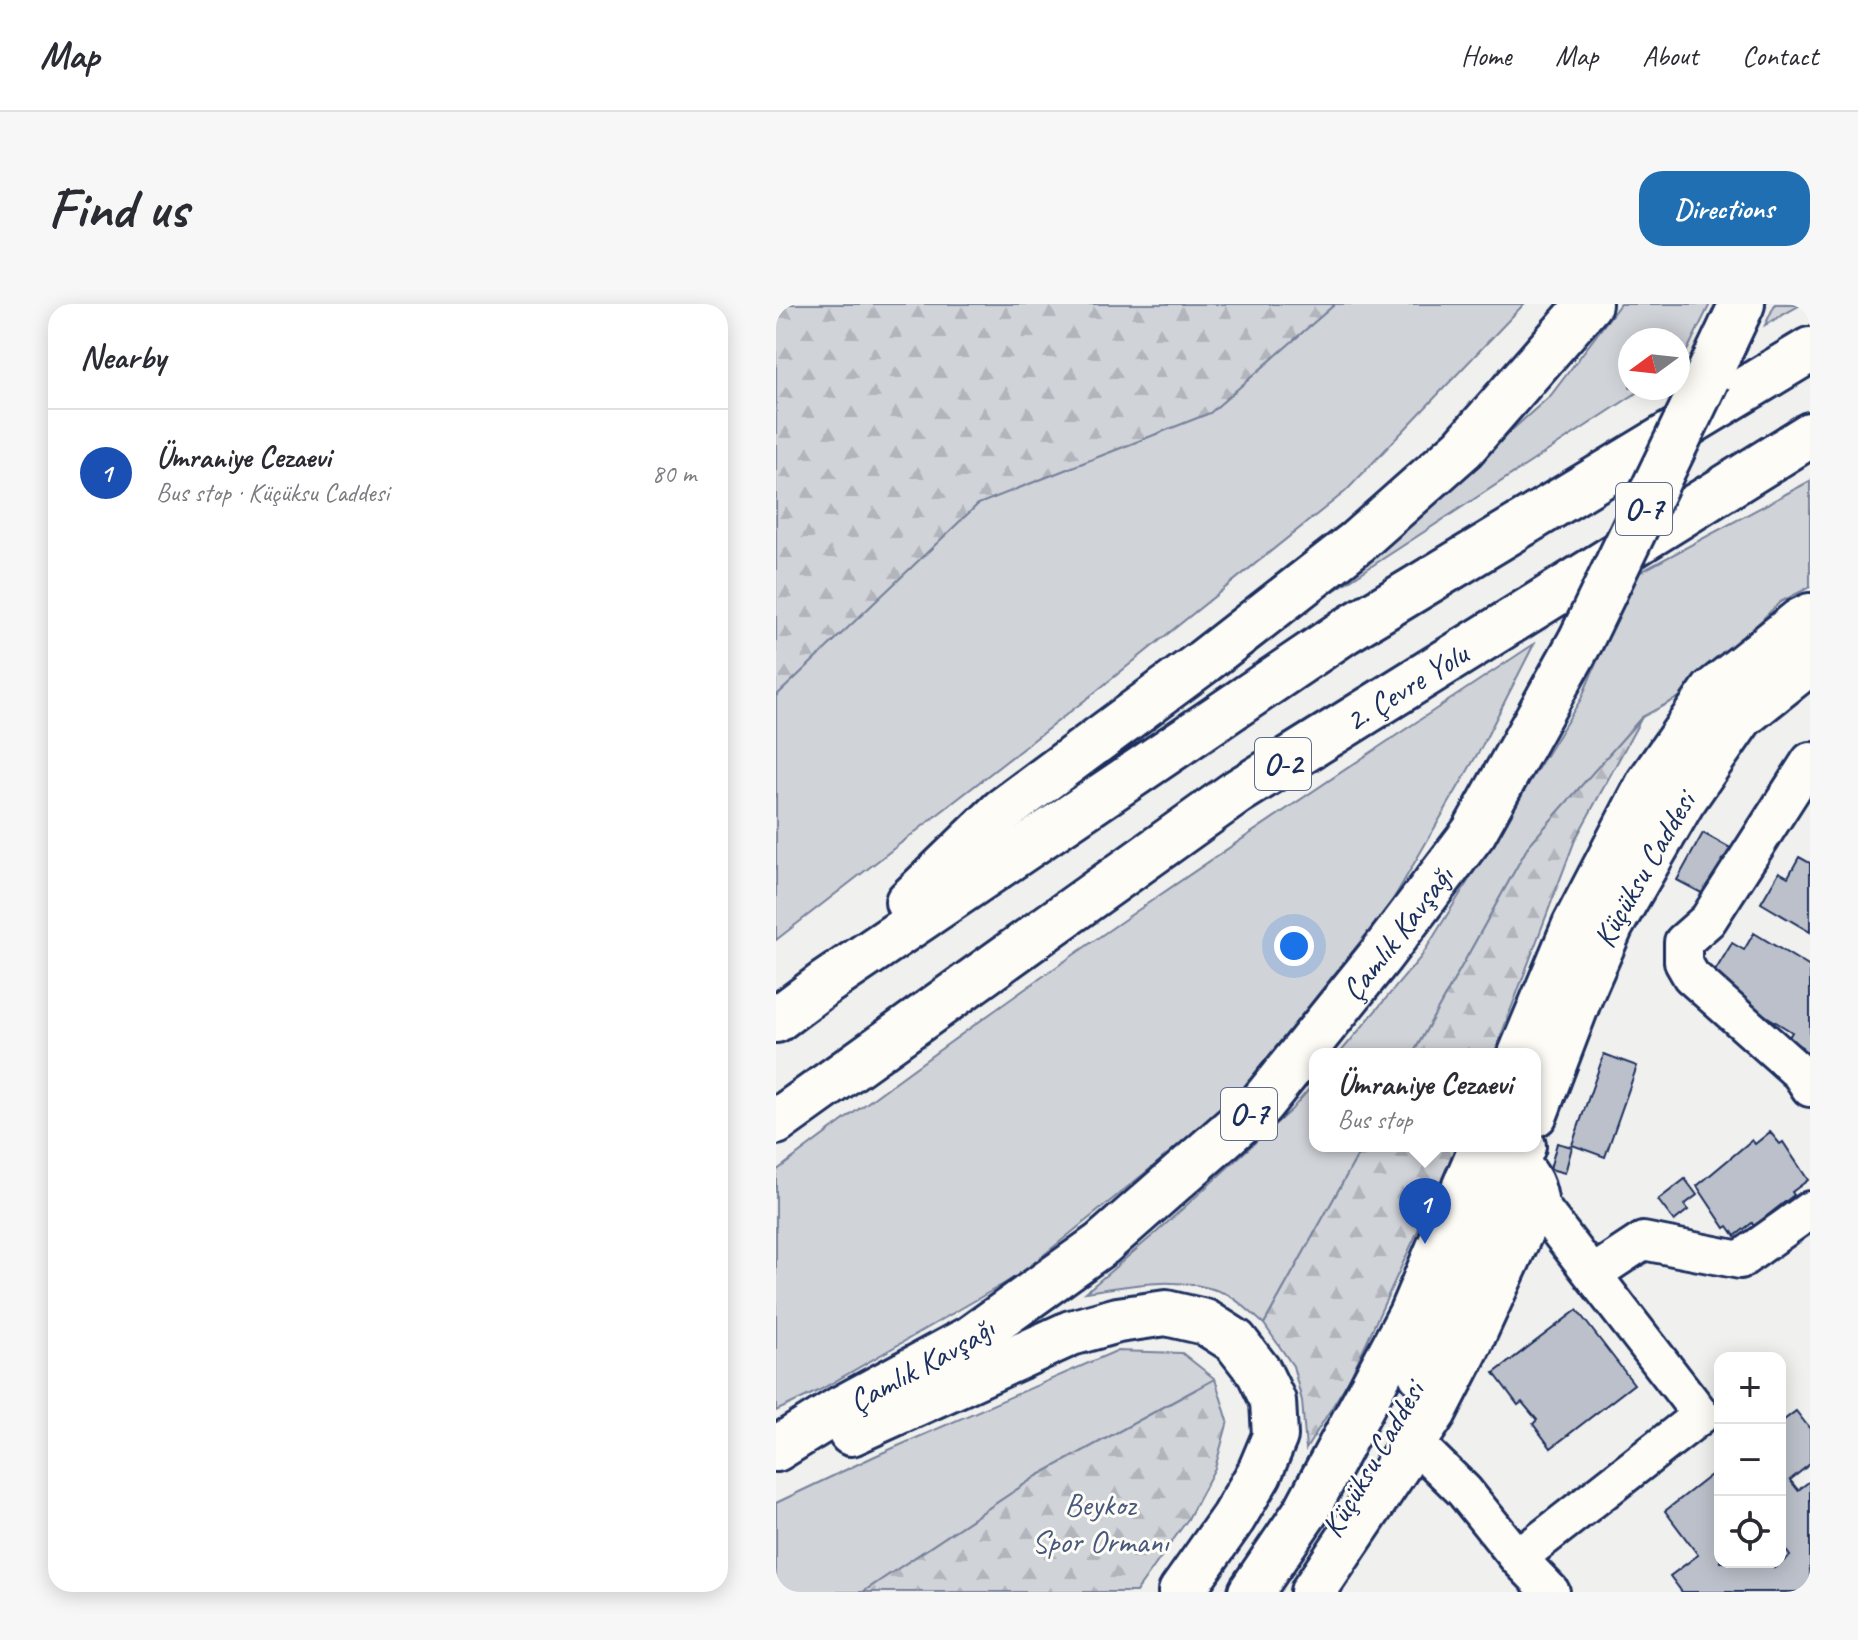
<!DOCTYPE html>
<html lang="en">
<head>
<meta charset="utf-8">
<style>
	:root { --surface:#fff; --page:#f7f7f7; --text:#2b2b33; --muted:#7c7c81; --line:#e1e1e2; --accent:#1f6fb2 }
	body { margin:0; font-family:Caveat,sans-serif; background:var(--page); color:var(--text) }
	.controls { position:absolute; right:24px; bottom:24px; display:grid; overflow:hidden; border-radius:16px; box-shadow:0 4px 20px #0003 }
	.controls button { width:72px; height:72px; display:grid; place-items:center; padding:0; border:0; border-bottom:2px solid var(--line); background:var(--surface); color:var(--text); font:40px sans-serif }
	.compass { position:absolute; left:842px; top:24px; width:72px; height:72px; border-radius:50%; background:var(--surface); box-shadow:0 4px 20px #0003; rotate:255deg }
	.you { position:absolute; left:518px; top:642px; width:28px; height:28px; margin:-20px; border:6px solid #fff; border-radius:50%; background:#1a73e8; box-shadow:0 0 0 12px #1a73e833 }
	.badge { display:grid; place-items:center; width:52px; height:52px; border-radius:50%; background:var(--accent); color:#fff; font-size:26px; font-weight:700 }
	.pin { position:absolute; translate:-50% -66px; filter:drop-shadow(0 2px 4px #0008) }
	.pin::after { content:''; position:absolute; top:42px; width:28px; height:24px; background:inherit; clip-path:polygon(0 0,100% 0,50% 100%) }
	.popup { position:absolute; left:533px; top:744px; width:232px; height:104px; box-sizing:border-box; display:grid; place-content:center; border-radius:16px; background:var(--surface); filter:drop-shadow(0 2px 6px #0005); font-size:26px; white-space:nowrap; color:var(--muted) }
	.popup b { font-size:30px; color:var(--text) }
	.popup::after { content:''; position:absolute; left:50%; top:100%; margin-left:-16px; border:16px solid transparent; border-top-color:var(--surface) }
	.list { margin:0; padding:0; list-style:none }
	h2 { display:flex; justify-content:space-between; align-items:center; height:104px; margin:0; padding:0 32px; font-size:34px }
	h2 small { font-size:26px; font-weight:400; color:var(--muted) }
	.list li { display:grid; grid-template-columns:52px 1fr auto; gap:24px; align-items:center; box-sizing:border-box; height:128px; padding:0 32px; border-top:2px solid var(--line) }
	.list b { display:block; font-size:30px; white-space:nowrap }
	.list p { margin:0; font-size:26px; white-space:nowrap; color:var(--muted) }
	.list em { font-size:26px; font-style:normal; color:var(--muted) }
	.icon { flex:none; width:44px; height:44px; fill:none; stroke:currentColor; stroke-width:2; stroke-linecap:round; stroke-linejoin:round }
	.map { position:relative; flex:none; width:1034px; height:1288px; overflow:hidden; border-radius:24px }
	header { display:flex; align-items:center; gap:48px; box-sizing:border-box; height:112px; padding:0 40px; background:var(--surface); border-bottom:2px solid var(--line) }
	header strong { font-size:38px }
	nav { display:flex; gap:44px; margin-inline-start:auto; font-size:28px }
	.intro { display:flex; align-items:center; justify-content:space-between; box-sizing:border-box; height:192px; padding:0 48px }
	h1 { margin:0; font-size:56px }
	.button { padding:20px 36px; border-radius:24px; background:var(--accent); color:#fff; font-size:28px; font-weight:700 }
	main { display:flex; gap:48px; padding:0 48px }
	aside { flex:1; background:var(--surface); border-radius:24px; box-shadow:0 4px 20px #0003 }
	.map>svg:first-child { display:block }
</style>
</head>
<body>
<header>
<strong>Map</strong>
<nav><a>Home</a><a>Map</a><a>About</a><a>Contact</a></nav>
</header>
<div class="intro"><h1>Find us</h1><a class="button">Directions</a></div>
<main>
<aside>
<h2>Nearby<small></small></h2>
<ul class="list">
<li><span class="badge" style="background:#1a4fb4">1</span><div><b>Ümraniye Cezaevi</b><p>Bus stop · Küçüksu Caddesi</p></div><em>80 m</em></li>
</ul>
</aside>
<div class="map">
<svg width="1034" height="1288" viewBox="0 0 1034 1288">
	<defs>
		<pattern id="forest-firs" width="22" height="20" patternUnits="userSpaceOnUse" patternTransform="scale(2)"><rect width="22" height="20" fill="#d0d3d8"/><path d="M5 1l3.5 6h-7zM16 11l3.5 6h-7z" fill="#b2b5bc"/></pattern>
	</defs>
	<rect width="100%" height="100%" fill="#f0f0ee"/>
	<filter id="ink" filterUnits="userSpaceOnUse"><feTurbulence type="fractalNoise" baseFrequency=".0125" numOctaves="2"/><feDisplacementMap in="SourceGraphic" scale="16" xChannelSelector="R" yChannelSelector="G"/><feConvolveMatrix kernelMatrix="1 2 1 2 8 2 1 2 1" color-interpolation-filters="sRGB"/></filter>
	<g filter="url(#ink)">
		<!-- grass -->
		<path fill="#d0d3d8" stroke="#76819b" stroke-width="2" d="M559,0H748L570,187L313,393L0,636V392L202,200L434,109Z
			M844,0H934L904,61L902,62V36H854V84H868L550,292L775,91Z
			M999,0H1026L989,21Z
			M1034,177V283L1004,298L911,389L866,413L753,541L637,750H563L645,653L805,395L857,272Z
			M758,340L706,442L614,601L454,800L243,971L42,1087L0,1107V867C245,681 501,510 758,340Z
			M539,778V842H587L488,1020C476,1010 462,995 448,989C403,971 356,981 310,988L382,927L516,805Z
			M340,1047L406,1049L439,1075L261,1172L87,1288H0V1199L99,1152Z"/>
		<!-- forest -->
		<path fill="url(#forest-firs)" stroke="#76819b" stroke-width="2" d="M0,0H559L434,109L202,200L0,392Z
			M866,413L799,536L718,750H637L753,541Z
			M587,842H681L573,1076L530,1145L526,1097L517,1062L488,1020Z
			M439,1075L452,1117L439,1164L412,1215L360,1288H87L261,1172Z"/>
		<!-- building -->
		<path fill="#bbc0ca" stroke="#1b2f5e" stroke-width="2" d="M927,529L956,545L931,592L901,576Z
			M1023,553L1034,559V628L985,599L1003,568L1012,573Z
			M978,629L1034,663V758L1021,750L1026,743L1012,735L1016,728L933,677L956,639L968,646Z
			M828,750L861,762L829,853L796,841Z
			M994,828L1004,840L1007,838L1032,876L1016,888L1018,891L978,922L976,919L959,932L952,922L949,924L921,882L976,836L979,840Z
			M781,839L796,843L789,869L774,865Z
			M909,875L921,891L908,901L912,906L898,917L882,896Z
			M801,1006L858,1080L775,1144L757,1120L761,1116L746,1098L742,1101L718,1069Z
			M1020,1107L1034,1125V1160L1014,1176L1022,1186L1034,1177V1288H906L894,1272L922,1251L889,1207L944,1164V1258H994L998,1264L1014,1252L1004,1238V1119Z"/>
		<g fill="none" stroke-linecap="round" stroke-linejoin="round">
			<!-- minor casing -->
			<g stroke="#1b2f5e" stroke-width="42">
				<path id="minor" d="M1034,457L932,616L907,638V658L915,672L1024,769L1034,784
					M817,970L867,937L964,956L1034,906
					M639,1139L688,1187L742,1254L925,1111L759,896
					M742,1254L775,1288"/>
			</g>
			<!-- major casing -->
			<g stroke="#1b2f5e" stroke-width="50">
				<g id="major">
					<path d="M745,750L799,621L873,479L937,387L1024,317L1034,312"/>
					<path id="s1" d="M759,810L804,692L835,621L906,498L965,413L1034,358"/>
					<path d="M645,1070L747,842"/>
					<path d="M475,1288L530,1207L635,1010L706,842"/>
					<path d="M537,1288L658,1108L694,1038L759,896C754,864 730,850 700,857"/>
				</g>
			</g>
			<!-- highway casing -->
			<g stroke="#1b2f5e" stroke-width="50">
				<g id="highway">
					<path d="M931,74L966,0"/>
					<path d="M132,598L226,507L427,358L581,238L687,144L813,0"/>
					<path d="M0,716L48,680L568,328L1034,46"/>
					<path id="s2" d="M0,818L461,488L1034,131"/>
					<path d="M75,1129L295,1029L342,1016L390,1009L429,1018L459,1037L483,1068L497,1097L499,1132L483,1170L457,1214L405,1288"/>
					<path id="s3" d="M0,1145L66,1104L195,1034L326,940L485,800L605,651L698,528L805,336"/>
				</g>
			</g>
			<!-- minor -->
			<use href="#minor" stroke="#fdfcf7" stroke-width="36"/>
			<!-- major -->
			<use href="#major" stroke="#fdfcf7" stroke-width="44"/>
			<!-- highway -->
			<use href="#highway" stroke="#fdfcf7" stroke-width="44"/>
			<!-- highway-bridge casing -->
			<g stroke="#1b2f5e" stroke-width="50" stroke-linecap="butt">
				<path id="highway-bridge" d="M805,336L931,74"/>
			</g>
			<!-- highway-bridge -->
			<use href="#highway-bridge" stroke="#fdfcf7" stroke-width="44"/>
		</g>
	</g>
	<g text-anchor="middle" stroke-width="6" stroke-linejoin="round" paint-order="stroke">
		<!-- shield labels -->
		<g fill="#fdfcf7" stroke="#5f6c8c" stroke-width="2">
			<rect x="840" y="179" width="56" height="52" rx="6"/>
			<rect x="479" y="434" width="56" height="52" rx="6"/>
			<rect x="445" y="784" width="56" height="52" rx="6"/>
		</g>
		<g font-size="30" font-weight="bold" fill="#1b2f5e">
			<text x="868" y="215">O-7</text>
			<text x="507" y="470">O-2</text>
			<text x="473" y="820">O-7</text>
		</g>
		<!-- street labels -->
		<g font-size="32" fill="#1b2f5e" stroke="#fdfcf7">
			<text dy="11" stroke="none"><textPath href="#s2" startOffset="766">2. Çevre Yolu</textPath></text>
			<text dy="11" stroke="none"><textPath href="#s1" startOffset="268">Küçüksu Caddesi</textPath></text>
			<text dy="11" stroke="none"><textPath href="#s3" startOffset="816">Çamlık Kavşağı</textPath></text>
			<text dy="11" stroke="none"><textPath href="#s3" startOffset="168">Çamlık Kavşağı</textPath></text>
			<text transform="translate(596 1155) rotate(-60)" y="11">Küçüksu Caddesi</text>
		</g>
		<!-- park labels -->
		<g font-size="32" fill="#48587c" stroke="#fdfcf7">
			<text x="324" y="1211">Beykoz<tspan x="324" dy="37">Spor Ormanı</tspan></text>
		</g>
	</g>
</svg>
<div class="controls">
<button>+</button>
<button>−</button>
<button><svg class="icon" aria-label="locate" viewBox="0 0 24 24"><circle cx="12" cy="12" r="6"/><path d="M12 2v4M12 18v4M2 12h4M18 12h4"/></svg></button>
</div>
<svg class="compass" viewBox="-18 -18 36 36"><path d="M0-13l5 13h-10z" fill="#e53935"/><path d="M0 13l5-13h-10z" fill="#7c7c81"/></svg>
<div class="you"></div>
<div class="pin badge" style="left:649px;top:940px;background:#1a4fb4">1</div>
<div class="popup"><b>Ümraniye Cezaevi</b>Bus stop</div>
</div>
</main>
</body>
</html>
